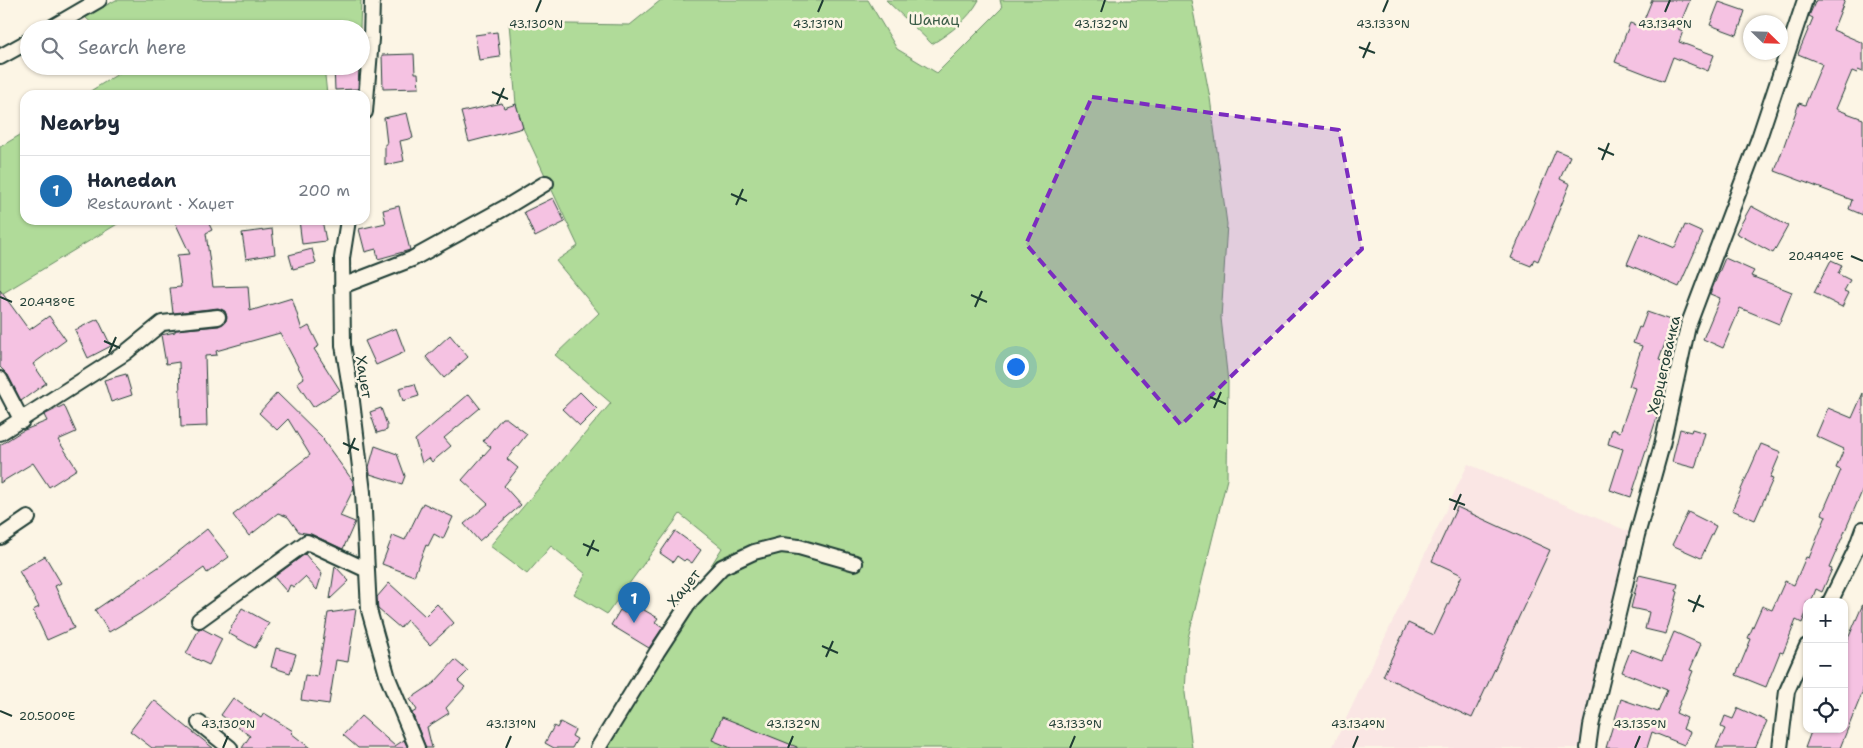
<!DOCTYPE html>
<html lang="en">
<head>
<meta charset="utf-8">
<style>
	:root { --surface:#fff; --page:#f2f2f3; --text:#1f2937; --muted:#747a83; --line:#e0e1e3; --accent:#1f6fb2 }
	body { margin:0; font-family:"Shantell Sans",sans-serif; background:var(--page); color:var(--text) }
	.controls { position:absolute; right:15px; bottom:15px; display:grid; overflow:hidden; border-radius:10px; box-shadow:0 1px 4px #0004 }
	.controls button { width:45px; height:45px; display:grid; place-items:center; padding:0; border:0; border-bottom:1px solid var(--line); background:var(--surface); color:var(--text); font:25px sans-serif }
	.compass { position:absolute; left:1743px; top:15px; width:45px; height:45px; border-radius:50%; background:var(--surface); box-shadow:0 1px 4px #0004; rotate:113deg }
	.you { position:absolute; left:1015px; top:366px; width:18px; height:18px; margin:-12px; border:4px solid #fff; border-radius:50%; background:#1a73e8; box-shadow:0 0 0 8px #1a73e833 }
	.badge { display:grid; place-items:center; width:32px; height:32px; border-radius:50%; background:var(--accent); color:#fff; font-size:16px; font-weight:700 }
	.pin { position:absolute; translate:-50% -41px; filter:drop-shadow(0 1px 2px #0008) }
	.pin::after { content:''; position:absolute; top:26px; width:18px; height:15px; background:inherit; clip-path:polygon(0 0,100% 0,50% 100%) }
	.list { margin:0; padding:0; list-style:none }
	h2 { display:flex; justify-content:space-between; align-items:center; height:65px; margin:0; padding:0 20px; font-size:21px }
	h2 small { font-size:16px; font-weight:400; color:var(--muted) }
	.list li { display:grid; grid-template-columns:32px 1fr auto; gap:15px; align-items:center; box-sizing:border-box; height:70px; padding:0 20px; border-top:1px solid var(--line) }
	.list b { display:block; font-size:19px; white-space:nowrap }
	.list p { margin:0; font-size:16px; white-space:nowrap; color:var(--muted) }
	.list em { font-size:16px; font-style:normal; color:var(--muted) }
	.icon { flex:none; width:28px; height:28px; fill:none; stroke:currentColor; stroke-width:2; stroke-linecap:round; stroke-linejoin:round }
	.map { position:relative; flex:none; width:1863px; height:748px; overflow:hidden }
	.search { position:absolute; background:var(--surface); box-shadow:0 1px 4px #0004; left:20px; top:20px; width:350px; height:55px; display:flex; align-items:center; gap:12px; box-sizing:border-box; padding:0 18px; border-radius:28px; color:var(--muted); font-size:19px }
	.panel { position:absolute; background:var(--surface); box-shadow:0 1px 4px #0004; left:20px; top:90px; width:350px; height:135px; border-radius:15px }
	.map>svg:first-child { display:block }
</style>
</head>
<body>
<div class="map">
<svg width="1863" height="748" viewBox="0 0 1863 748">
	<rect width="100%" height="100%" fill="#fcf5e5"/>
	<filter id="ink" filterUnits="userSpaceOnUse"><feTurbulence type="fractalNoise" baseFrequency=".02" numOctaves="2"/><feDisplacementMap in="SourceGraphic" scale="10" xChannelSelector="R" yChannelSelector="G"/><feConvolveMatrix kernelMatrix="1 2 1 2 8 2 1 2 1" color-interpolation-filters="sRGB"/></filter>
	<g filter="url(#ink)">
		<!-- built -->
		<path fill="#fae6e4" d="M1468,464L1637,535L1588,748H1332Z"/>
		<!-- green -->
		<path fill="#b0db99" stroke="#688c66" d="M116,0H361L360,29H98L85,17Z
			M661,0H868L897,49L937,73L1002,8L1000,0H1191L1210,98L1227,224L1221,318L1228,382L1227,479L1188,638L1185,693L1192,748H598L614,720L722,548L680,514L607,614L574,594L586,574L551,546L527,574L490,546L611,403L555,355L599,313L556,261L578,246L523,128L516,104L509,23L630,25Z
			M886,0H979C968,20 951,32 932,44Z
			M131,66H324L327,95H84Z
			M25,132V220H124L0,295V147Z"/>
		<!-- building -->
		<path fill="#f5c2e2" stroke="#1f3d34" d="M1652,0H1690L1678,29L1683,31L1679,42L1714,55L1708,71L1673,57L1664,81L1615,62L1630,23L1641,27Z
			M1816,0H1845L1833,30L1863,43V72L1858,70L1857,73L1852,71L1836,109L1863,119V215L1849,209L1852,200L1775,171L1799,103L1805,105L1822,64L1798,54L1813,18L1809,16Z
			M1719,2L1745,11L1737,35L1710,25Z
			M497,32L500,57L479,60L475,35Z
			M414,54L415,73H418L419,88L383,89L382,55Z
			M334,66H359L358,89L335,90Z
			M502,103L504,108L516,104L523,128L469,142L461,112Z
			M407,113L413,138L400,141L404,161L385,165V144H387L384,118Z
			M1556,150L1570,156L1560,179L1570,184L1538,261L1534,259L1531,266L1511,258Z
			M553,198L565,222L535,237L524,212Z
			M399,206L410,250L378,259L376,249L365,252L359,229L386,223L383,210Z
			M1751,206L1788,226L1773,253L1736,233Z
			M174,220H207L212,230L206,233L213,287L248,286L250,311L292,298L302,330L309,326L319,346L314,349L340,390L313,407L297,383L304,378L280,333L216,351L217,355L205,356L207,426L181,427L179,362L166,364L161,335L175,332V330L219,326L226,321L227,317L225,311L218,308L173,313L170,288L181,287L177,255L190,254Z
			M299,220H322L326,241L302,244Z
			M1685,225L1703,233L1679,287L1627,264L1640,233L1675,248Z
			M272,229L275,254L246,259L242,233Z
			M312,249L316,263L293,269L289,255Z
			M1725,258L1754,271L1751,276L1792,292L1779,324L1740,308L1723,348L1703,339L1720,298L1710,294Z
			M1831,260L1842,265L1838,274L1850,280L1844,291L1849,293L1842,307L1814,293Z
			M0,290L29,330L49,316L66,340L33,364L46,383L21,401L8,375L0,367Z
			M1647,312L1673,321L1659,360L1669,363L1652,412L1658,414L1631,497L1610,490L1623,449L1608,444L1612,429L1620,432L1635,388L1629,386L1642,346L1633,343L1639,327L1641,328Z
			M98,319L111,346L88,358L75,330Z
			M396,328L405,352L376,365L365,341Z
			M450,335L468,357L444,378L426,357Z
			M126,374L132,395L111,402L104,380Z
			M415,384L419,396L403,401L399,388Z
			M580,392L597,409L580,426L562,409Z
			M277,393L324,439L323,440L353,481L354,488L340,516L355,522L343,549L311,534L299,532L288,517L278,513L249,536L233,515L310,455L288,419L277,430L259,413Z
			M1863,393V489L1829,568L1832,569L1822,592L1816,589L1811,602H1807V611L1802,623L1796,620L1783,653L1780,652L1766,687L1736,675L1751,639L1748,638L1762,606L1772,610L1785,581L1794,585L1806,557L1809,558L1826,516L1822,514L1841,470L1836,468L1844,449L1816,436L1828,408L1852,418Z
			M469,394L480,408L444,438L451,446L432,462L429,458L422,463L415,440Z
			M64,405L76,432L58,440L77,469L49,487L33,463L0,483V445L22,431L47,421L44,415Z
			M381,408L387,425V430L377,433L370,412Z
			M502,418H506L527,434L507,459L518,468L504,486L521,505L479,541L464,524L488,504L462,480L491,447L483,441Z
			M1680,429L1691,432L1692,429L1705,433L1695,468L1672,462Z
			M1761,444L1781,452L1770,478L1773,479L1755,520L1732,510Z
			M375,446L397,454L405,476L402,484L370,474L369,467Z
			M423,503L453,517L443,539L434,534L428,546L426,545L414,576L382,564L393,535L405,540Z
			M1457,507L1550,550L1472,718L1383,676L1408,623L1434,635L1462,575L1432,561Z
			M1688,512L1716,526L1701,558L1672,545Z
			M207,529L229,557L207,573L204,568L141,613L109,632L95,610L163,564Z
			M675,531L701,550L692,563L686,559L684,561L677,556L673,562L660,553Z
			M305,554L322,574L317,590L305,577L294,587L290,585L287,592L274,577Z
			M45,556L61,583L55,586L74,628L47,640L33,610L39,607L19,571Z
			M335,566L349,581L330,599Z
			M1639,575L1678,584L1676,591L1678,592L1666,634L1645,629L1649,612L1631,608Z
			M389,583L425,616L437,604L454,623L430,645L407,620L400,628L378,609L377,597Z
			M634,599L646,606L644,610L658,618L655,622L663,627L649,648L611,625L620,610L625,613Z
			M1863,604V691L1840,748H1805L1812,729H1844V648Z
			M242,608L269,623L255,648L228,633Z
			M356,609L348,662L336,660L329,704L301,700L305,675L317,677L328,613Z
			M201,628L222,639L209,665L186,654L199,629Z
			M1674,632L1701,644L1690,670L1693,671L1676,713L1687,718L1683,729L1690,732L1684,745L1652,732L1647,748H1606L1621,699L1658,712L1667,690L1622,672L1631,649L1662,661Z
			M276,648L296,654L290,673L271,667Z
			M455,660L468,671L458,681L465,687L446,708L449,713L427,727L432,748H426L412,713L417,710L410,699L434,683Z
			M233,698L261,718L264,713L293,731L291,733L310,748H242L250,736L221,715Z
			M154,700L178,720L213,748H152L130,731Z
			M1738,708L1767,721L1755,748H1716L1725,729L1721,727L1725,716L1733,719Z
			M361,716L395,746L404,740L408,748H358L343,735Z
			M722,717L797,747V748H731L712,740Z
			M560,722L575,730L572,736L577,739L572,748H554L545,743L554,726L557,728Z"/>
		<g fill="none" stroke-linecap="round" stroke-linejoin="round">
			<!-- minor casing -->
			<g stroke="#1f3d34" stroke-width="18">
				<path id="minor" d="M49,29L99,0
					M0,57L29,41
					M365,112L371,39L372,0
					M348,220L342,258L343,345L351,393L363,492L369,610L388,678L417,748
					M342,286L412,259L508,206L546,183
					M0,379L22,421
					M0,433L125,353L162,323L218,317
					M0,537L28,518
					M1830,602L1855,551L1863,529
					M199,620L307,542L367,570
					M199,723L230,748
					M598,748L657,652L691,600L722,567L754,552L781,545L799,547L855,563
					M1588,748L1591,726L1637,535L1662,445L1688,326L1759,138L1805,0
					M1780,748L1787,691L1807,646"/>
			</g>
			<!-- minor -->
			<use href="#minor" stroke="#fcf5e5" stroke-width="14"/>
		</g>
	</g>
	<!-- marked area -->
	<path fill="#7b2cbf" fill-opacity="0.2" stroke="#7b2cbf" stroke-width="4" stroke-dasharray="10 6" stroke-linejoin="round" d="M1092,97L1339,130L1362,249L1181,425L1026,244Z"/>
	<!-- ticks -->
	<path fill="none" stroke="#1f3d34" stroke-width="2" d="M536,12L541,0M818,12L823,0M1101,12L1105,0M1383,12L1388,0M1665,12L1670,0M1359,47L1375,53M1363,58L1370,42M492,92L508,99M497,104L504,88M1598,148L1614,155M1602,160L1609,143M731,194L747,201M736,205L743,189M1851,256L1863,261M971,295L987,302M0,297L12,302M975,307L982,291M104,341L120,348M109,353L116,337M1210,397L1226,404M1214,408L1221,392M343,443L359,450M348,454L355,438M1449,499L1465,505M1454,510L1461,494M583,544L599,551M587,556L594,540M1688,600L1704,607M1693,612L1700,595M822,646L838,653M826,657L833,641M0,711L12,716M223,748L228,736M506,748L511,736M788,748L793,736M1070,748L1075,736M1353,748L1358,736M1635,748L1640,736"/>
	<g text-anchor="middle" stroke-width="5" stroke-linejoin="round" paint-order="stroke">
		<!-- park labels -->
		<g font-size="15" fill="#3c5d48" stroke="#fcf5e5">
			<text x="934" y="25">Шанац</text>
		</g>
		<!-- street labels -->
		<g font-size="15" fill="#1f3d34" stroke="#fcf5e5">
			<text transform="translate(1664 365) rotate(-77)" y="5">Херцеговачка</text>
			<text transform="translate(364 377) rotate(81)" y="5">Хаџет</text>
			<text transform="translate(684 588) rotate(-51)" y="5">Хаџет</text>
		</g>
	</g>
	<g font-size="12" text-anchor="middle" fill="#1f3d34" stroke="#fcf5e5" stroke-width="5" stroke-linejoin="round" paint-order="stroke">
		<text x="536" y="28">43.130°N</text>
		<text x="818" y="28">43.131°N</text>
		<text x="1101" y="28">43.132°N</text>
		<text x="1383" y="28">43.133°N</text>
		<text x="1665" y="28">43.134°N</text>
		<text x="1816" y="260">20.494°E</text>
		<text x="47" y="306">20.498°E</text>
		<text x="47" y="720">20.500°E</text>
		<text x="228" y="728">43.130°N</text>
		<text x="511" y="728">43.131°N</text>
		<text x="793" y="728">43.132°N</text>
		<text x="1075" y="728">43.133°N</text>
		<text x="1358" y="728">43.134°N</text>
		<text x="1640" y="728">43.135°N</text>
	</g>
</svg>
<div class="controls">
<button>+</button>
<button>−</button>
<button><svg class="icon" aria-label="locate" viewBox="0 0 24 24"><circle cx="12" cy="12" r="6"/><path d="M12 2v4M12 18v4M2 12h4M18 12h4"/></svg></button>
</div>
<svg class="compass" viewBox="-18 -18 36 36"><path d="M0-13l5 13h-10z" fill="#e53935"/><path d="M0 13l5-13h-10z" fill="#747a83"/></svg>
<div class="you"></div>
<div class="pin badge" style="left:634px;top:623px">1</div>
<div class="search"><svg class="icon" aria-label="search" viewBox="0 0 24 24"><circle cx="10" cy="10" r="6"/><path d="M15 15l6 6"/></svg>Search here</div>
<section class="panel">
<h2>Nearby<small></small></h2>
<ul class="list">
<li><span class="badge">1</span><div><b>Hanedan</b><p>Restaurant · Хаџет</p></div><em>200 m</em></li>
</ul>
</section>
</div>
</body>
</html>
